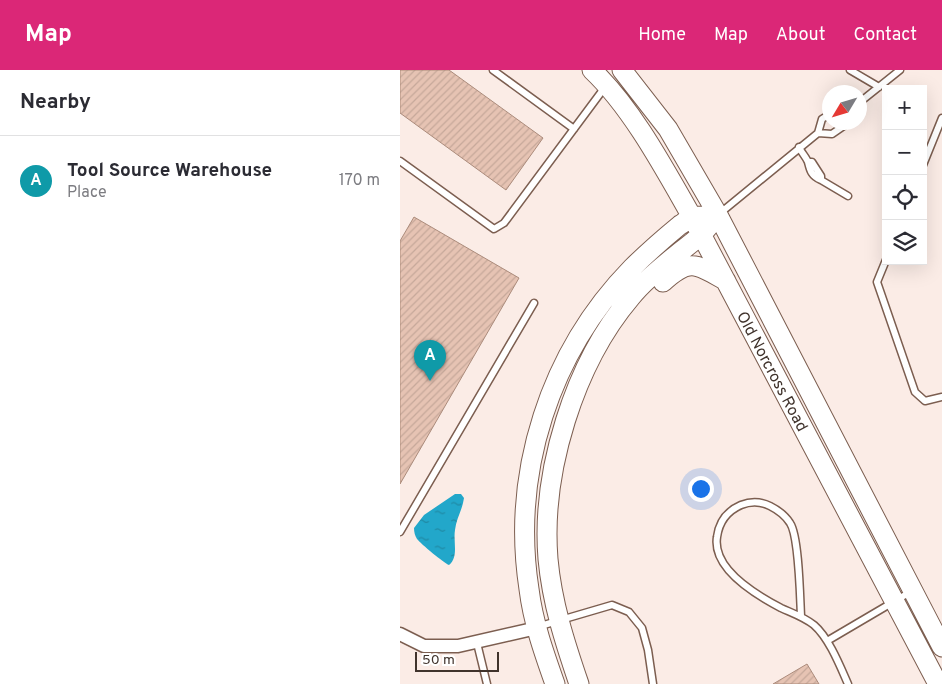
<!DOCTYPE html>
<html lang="en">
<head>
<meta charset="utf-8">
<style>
	:root { --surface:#fff; --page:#f7f7f7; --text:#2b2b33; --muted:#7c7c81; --line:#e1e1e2; --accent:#db2777 }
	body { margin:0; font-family:Overpass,sans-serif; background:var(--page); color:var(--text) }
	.controls { position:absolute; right:15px; top:15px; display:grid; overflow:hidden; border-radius:0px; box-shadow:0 5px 20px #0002 }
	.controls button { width:45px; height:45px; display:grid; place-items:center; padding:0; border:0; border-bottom:1px solid var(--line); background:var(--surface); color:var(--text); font:25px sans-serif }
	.compass { position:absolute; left:422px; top:15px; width:45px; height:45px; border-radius:50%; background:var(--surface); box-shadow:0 5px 20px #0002; rotate:232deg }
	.scale { position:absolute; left:15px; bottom:12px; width:84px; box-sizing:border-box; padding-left:5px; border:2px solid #40332c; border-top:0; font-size:14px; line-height:18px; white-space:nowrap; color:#40332c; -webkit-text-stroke:4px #fff; paint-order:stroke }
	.you { position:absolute; left:300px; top:418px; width:18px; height:18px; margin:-12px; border:4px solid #fff; border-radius:50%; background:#1a73e8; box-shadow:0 0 0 8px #1a73e833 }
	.badge { display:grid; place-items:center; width:32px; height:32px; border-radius:50%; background:var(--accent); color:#fff; font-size:16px; font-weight:700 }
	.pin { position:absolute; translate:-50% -41px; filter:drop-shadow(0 1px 2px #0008) }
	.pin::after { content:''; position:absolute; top:26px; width:18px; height:15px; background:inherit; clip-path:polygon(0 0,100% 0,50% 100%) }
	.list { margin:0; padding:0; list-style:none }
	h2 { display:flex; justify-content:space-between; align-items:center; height:65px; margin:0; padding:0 20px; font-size:21px }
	h2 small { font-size:16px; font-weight:400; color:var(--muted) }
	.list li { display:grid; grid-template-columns:32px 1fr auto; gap:15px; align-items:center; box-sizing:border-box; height:90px; padding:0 20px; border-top:1px solid var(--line) }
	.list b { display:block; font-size:19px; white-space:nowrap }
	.list p { margin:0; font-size:16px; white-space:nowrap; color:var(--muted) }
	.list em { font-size:16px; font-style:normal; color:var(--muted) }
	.icon { flex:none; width:28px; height:28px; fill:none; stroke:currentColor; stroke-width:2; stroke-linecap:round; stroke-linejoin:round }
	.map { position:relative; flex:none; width:542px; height:614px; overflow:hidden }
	header { display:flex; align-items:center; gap:30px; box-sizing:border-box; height:70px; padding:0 25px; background:var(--accent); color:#fff }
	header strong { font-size:24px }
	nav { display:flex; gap:28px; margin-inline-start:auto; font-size:18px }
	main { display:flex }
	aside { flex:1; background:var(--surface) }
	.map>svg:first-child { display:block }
</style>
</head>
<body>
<header>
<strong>Map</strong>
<nav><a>Home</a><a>Map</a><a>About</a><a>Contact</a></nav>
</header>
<main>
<aside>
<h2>Nearby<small></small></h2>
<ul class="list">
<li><span class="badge" style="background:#0f9aa8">A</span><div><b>Tool Source Warehouse</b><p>Place</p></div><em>170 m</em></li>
</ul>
</aside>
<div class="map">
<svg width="542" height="614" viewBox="0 0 542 614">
	<defs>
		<pattern id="water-ripples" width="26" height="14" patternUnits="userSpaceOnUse" patternTransform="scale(1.25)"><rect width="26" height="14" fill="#22a7ca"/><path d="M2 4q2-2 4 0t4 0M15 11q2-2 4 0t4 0" fill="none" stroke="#1f89a4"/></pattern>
		<pattern id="building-hatch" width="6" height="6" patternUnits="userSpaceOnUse" patternTransform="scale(1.25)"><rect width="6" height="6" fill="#e6c3b3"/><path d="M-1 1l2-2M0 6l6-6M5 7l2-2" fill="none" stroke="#c6a89a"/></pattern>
	</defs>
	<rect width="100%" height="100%" fill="#fbece6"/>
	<!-- water -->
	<path fill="url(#water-ripples)" d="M55,424H61L64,428L63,433C61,442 56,450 55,460C53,472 59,487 49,495C44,493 21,474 17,469C15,466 14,462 14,458L24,445Z"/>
	<!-- building -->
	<path fill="url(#building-hatch)" stroke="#ab8b7b" d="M0,0H49L143,68L106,120L0,43Z
		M14,147L119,208L0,414V171Z
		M407,594L419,614H373Z"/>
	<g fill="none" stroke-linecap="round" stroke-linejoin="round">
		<!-- service casing -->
		<g stroke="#7c5e50" stroke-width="9">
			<path id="service" d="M93,0L174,59
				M450,0L479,17
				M460,32L500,0
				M418,63L432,64L445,55L446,52
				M399,77C401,82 406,87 408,92C410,100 411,106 421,110V106L412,92H408
				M0,91L94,159L104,153L205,17
				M523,95L542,48
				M421,110L448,126
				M319,144L418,63L422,49L430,44
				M486,190L477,212L515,322L525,331L542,327
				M0,462L134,233
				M401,546C400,527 399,466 390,453C385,445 378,440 370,436C360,431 351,431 341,435C327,441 319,452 317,467C312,499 356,525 381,538C392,543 404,547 414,555C429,568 440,596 448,614
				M137,557L212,535L229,542L242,558L248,580L253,614
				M427,571L512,521
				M77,573L87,614"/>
		</g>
		<!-- minor casing -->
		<g stroke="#7c5e50" stroke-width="15">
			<path id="minor" d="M0,564L24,576H58L137,558"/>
		</g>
		<!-- secondary casing -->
		<g stroke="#7c5e50" stroke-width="21">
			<path id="secondary" d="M192,0C232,38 264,98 292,147L538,614
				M222,0L268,59L318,145L542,577
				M263,212C290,187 297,194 326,211
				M155,614C144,583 133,552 129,519C111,402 150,282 232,198C247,183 263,169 280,155C284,153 288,148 292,147C296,146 300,146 304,146
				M179,614C165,573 152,533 148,489C141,402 174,294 231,227C243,212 260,198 275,186C287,176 300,168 309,156"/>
		</g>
		<!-- service -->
		<use href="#service" stroke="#fff" stroke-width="6"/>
		<!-- minor -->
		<use href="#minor" stroke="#fff" stroke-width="12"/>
		<!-- secondary -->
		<use href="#secondary" stroke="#fff" stroke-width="19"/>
	</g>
	<g text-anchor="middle" stroke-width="4" stroke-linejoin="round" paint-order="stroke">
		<!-- street labels -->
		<g font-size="16" fill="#40332c" stroke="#fff">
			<text transform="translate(373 301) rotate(62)" y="6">Old Norcross Road</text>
		</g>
	</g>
</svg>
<div class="controls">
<button>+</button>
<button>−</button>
<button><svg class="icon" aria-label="locate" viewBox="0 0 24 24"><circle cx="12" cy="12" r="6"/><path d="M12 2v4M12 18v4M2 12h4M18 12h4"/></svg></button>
<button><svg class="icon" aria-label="layers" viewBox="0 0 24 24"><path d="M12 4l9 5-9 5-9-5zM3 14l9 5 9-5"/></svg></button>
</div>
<svg class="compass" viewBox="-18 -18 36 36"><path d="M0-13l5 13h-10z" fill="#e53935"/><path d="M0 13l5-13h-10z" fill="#7c7c81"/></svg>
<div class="scale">50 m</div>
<div class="you"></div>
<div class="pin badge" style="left:30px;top:311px;background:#0f9aa8">A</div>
</div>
</main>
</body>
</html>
